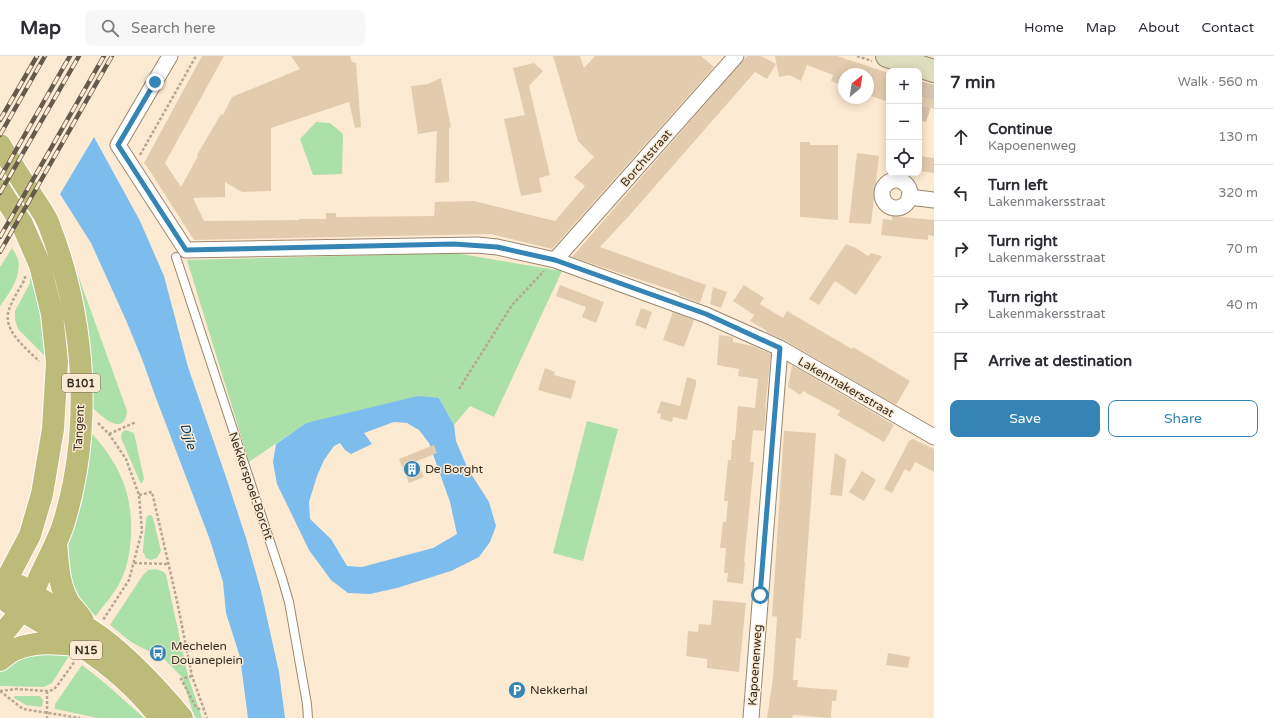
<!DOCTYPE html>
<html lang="en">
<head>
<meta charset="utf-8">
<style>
	:root { --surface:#fff; --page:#f7f7f7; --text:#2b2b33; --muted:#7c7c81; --line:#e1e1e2; --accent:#3484b5 }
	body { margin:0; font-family:"Varela Round",sans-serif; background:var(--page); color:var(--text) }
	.controls { position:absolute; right:12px; top:12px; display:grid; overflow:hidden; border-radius:8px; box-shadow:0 2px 10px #0003 }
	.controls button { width:36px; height:36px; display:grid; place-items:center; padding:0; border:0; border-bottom:1px solid var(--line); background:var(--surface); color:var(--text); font:20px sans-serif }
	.compass { position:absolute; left:838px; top:12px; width:36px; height:36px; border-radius:50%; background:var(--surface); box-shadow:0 2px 10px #0003; rotate:30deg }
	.stop { position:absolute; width:12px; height:12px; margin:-9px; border:3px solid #3484b5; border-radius:50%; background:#fff }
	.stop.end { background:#3484b5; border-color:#fff; box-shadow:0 1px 4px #0008 }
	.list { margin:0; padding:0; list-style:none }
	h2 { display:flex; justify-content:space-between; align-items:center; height:52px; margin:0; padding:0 16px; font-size:17px }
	h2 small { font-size:13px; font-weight:400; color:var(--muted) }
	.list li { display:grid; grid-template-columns:26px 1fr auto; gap:12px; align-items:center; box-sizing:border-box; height:56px; padding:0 16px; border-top:1px solid var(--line) }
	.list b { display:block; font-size:15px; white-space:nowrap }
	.list p { margin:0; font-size:13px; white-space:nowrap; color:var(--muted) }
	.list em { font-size:13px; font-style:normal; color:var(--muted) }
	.actions { display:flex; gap:8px; padding:12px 16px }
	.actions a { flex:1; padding:9px 0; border:1px solid var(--accent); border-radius:8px; text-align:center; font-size:14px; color:var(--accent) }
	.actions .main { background:var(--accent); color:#fff }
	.icon { flex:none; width:22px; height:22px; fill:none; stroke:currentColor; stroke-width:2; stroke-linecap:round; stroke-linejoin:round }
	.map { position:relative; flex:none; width:934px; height:662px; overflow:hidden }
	header { display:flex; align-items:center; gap:24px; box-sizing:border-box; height:56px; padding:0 20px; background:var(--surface); border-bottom:1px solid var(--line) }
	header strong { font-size:19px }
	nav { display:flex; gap:22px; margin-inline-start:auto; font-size:14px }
	.search { width:280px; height:36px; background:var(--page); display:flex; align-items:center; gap:10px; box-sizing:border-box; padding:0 14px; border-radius:8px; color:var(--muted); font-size:15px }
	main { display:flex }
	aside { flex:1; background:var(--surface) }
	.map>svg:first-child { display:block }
</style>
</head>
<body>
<header>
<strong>Map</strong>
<div class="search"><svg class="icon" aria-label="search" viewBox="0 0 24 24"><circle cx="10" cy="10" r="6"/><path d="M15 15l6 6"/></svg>Search here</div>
<nav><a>Home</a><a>Map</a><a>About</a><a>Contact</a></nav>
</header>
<main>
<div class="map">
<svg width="934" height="662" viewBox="0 0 934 662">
	<rect width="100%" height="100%" fill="#fdead2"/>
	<!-- green -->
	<path fill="#abe0a8" d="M316,66L330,67L343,78L342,118L313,119L300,83Z
		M12,192C14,196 17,200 18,203C22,220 9,238 0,250V211Z
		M455,197L562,215L494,361L470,350L454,369L439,342L306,367L249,406L187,204Z
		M74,208L127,355C124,384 98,357 89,348L72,214Z
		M31,211L40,237L45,300L18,273L15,264V255L30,227Z
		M587,365L618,373L583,505L553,497Z
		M88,373C118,406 133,434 131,480C130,496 127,514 119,528C113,539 103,550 96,560L77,545L65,514L67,494L82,446Z
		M126,374L134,377L144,423L142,427L140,426L121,382L122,376Z
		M151,459L153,462L161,495L157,502L151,504L146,502C145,499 144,498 143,496C143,493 146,462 147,460Z
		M156,513L164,516L166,519L188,620L202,662H196L193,657L182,621L162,601L164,598L155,590L150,596L131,586L110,569L143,519L148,514Z
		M56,595L69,600L52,627L44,631L0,630V610L20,597Z
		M82,609L106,628L144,662H98L55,653V648Z
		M15,640H40L43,644L42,651L26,649L14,642Z"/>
	<!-- water -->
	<path fill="#7cbdee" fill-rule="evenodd" d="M94,81L140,165L164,220L188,311L227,424L246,482L261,535L279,616L285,662H248L240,601L226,557L223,526L210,484L156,342L142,303L125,262L91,187L60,138Z
		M418,340L439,342L454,369L456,385L468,413L489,446L496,470L490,486L479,501L451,515L397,532L370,538L348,537L331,524L309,494L277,428L273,406L276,388L306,367ZM394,366L407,367L419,374L429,387L450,446L457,478L433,492L362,511L347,510L331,483L310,463L309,446L317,420L324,404L334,390L340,387L345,394L351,398L372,388L364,377Z"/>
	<!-- building -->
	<path fill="#e3ccae" d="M202,0H224L165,107L181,131L198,100L197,99L221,58L223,59L232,41L300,13L291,0H350L352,6L356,7L361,71L355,72L349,46L271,72V135L242,136L225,126V141L193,142L204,165L299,164V163H326V157H336V161L434,160L435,146L474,145L555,165L585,130L574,121L594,101L578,85L553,0H580L584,12L595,0H701L714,11L552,193L491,178L194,184L148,112L144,107Z
		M747,0H761L776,8L767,23L755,16L628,161L600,191L706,229L700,247L679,239V237L677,236L572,201Z
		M775,0H837L889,17V46L868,39V18H844V30L831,25L833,19L807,9L801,25L789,19L779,21Z
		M534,7L543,15L529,30L550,119L539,122L542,136L521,140L504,63L525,59L513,12Z
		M441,22L451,71L449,72V126L435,127L437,75L418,78L411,30L428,28Z
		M919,27L934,32V53L919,48Z
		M800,86H810V89H838V164L800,161Z
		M857,97L879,100L871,168L849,167Z
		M920,100L934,102V117L919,115Z
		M892,160L934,164V180L928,179V184L881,179L883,163L892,164Z
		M846,188L856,192L868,200L871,197L882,200L856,239L835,225L819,249L809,243Z
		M560,229L604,246L596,267L582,261L586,251L556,240Z
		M744,229L764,242L760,248L783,262L787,255L852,293L853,291L910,325L896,349L784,284L766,276L767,275L750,265L754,259L733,245Z
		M713,231L727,236L721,252L710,248Z
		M641,252L652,256L646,273L635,269Z
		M673,256L694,264L684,291L663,284Z
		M719,279L733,281V286L753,290L771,298L765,353H766L764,375L753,374L750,406H754L744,506H745L743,528L727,526L728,517H724L726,492H720L723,466H726L728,445H724L728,404H731L732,384H735L738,350L755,352L758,323L738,320L739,313L717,309Z
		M792,309L894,369L884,386L837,359L840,355L803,335L800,339L788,331Z
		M545,312L555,316L554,319L576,325L571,343L538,334Z
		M687,321L696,324V328L687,364L673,361L672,366L660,363L661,358L657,357L661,345L680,350Z
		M784,375L816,377L801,583L796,582L793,624H798L797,631L837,634L836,645H832L831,662L793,659L792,662H767L773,622L777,561L772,560Z
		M913,383L934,393V416L915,406L910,416L905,413L892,437L884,433L909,385Z
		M434,389L437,397L417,405L424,421L409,427L399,403Z
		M835,397L846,404L842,440L830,439Z
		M862,415L876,424L864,445L849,436Z
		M713,544L746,547L739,616L707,612V603L686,600L688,575L698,576L699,568L711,569Z
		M888,597L910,601L908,612L886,609Z"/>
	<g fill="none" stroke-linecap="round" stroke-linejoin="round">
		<!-- minor-tunnel -->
		<path stroke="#d5c4af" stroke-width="15" stroke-dasharray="15 8" stroke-linecap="butt" d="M919,64L930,26"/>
		<!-- service casing -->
		<g stroke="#9c866b" stroke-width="10">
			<path id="service" d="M176,201L282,522L289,546L307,648L308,662"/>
		</g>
		<!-- minor casing -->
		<g stroke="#9c866b" stroke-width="17">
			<path id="minor" d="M170,0L118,89L186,194L477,189L497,191L555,204L706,259L780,292L934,381
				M882 138a14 14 0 1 1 28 0a14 14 0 1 1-28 0Z
				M909,141L934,144
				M555,204L736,0
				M751,662L780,292"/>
		</g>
		<!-- secondary casing -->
		<g stroke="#9c866b" stroke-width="24">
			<path id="secondary" d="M887,0L934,15"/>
		</g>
		<!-- primary casing -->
		<g stroke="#fff" stroke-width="24">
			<path id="primary" d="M0,89C11,107 22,125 34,143C39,151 46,160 49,169C85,262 93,370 64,466C59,483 50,499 42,516C36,529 30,543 21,555C14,564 7,573 0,581
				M0,134L22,168L40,209L52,258L57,306L53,373L42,438L30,479L0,536
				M56,487C58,507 58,527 68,545C72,552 79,557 83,565
				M20,530C47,548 76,563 102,582C132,605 158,633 182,662
				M9,547C33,562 58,574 81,590C110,609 139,634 160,662
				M0,604C5,600 10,595 16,593C35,585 56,587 76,589"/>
		</g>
		<!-- path -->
		<path stroke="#b7a794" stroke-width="2.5" stroke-dasharray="3 2" stroke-linecap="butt" d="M857,0L872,5
			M140,99L196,0
			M25,220V223C20,232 14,241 10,251C0,273 25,291 39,305
			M459,333L512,249L544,215
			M98,367L109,378L126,403L139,439L142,475L129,524L103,564
			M109,378L136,366
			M139,439L152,436L177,545L192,620L207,662
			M134,507L167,508
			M192,620L181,623L196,651L199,653H203
			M0,635L16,633L47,635L53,634L57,630L75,605
			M0,635L23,653L80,662
			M47,635V662"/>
		<!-- service -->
		<use href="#service" stroke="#fff" stroke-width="8"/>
		<!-- minor -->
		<use href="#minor" stroke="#fff" stroke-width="15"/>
		<!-- secondary -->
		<use href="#secondary" stroke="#deddbc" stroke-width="22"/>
		<!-- primary -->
		<use href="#primary" stroke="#bdbb79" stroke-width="22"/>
		<!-- rail casing -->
		<g stroke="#665a4c" stroke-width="4.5">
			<path id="rail" d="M0,64L37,0
				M0,79L45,0
				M0,122L70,0
				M0,137L79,0
				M0,181L104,0
				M0,196L112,0"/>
		</g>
		<!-- rail -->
		<use href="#rail" stroke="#fdead2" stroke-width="3" stroke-dasharray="9" stroke-linecap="butt"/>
	</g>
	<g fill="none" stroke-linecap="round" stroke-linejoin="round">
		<!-- route -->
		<path stroke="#3484b5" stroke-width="5" d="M155,26L118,89L186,194L454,188L497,191L555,204L706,258L780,292L760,539"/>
	</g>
	<!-- icons -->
	<defs>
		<g id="building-disc" transform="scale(0.9)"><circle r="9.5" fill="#3484b5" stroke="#fdead2"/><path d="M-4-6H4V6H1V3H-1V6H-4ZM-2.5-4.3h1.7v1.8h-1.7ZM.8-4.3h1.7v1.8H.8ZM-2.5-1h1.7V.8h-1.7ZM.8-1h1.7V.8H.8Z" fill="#fff"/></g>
		<g id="bus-disc" transform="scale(0.9)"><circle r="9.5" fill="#3484b5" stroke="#fdead2"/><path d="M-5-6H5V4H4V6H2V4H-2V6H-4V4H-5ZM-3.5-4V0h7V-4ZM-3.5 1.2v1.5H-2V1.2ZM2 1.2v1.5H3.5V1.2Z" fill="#fff"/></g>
		<g id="parking-disc" transform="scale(0.9)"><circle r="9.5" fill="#3484b5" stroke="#fdead2"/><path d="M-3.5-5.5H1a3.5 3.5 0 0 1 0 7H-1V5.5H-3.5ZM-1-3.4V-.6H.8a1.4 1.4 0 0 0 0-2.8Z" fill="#fff"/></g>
	</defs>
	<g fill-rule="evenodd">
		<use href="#building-disc" x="412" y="413"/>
		<use href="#bus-disc" x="158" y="597"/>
		<use href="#parking-disc" x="517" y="634"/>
	</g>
	<g text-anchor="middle" stroke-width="3" stroke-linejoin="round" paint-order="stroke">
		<!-- shield labels -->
		<g fill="#fdead2" stroke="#726658" stroke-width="1">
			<rect x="62" y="318" width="38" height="18" rx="3"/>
			<rect x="70" y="585" width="32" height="18" rx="3"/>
		</g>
		<g font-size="11" font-weight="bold" fill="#372e23">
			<text x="81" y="331">B101</text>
			<text x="86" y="598">N15</text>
		</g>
		<!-- street labels -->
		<g font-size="12" fill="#372e23" stroke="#fdead2">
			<text transform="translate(646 102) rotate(-49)" y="4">Borchtstraat</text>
			<text transform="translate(846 331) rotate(30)" y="4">Lakenmakersstraat</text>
			<text transform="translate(79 372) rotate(-87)" y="4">Tangent</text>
			<text transform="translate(251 430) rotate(71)" y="4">Nekkerspoel-Borcht</text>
			<text transform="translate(755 609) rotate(-86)" y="4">Kapoenenweg</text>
		</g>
		<!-- poi labels -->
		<g font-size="12" fill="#372e23" stroke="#fdead2" text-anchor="start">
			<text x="425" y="417">De Borght</text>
			<text x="171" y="594">Mechelen<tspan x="171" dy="14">Douaneplein</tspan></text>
			<text x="530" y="638">Nekkerhal</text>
		</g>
		<!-- water labels -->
		<g font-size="13" font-style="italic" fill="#053b5b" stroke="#fdead2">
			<text transform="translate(189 380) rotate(73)" y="5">Dijle</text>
		</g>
	</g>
</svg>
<div class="controls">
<button>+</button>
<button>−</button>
<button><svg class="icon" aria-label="locate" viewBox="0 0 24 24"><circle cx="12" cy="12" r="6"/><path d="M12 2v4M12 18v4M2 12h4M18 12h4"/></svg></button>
</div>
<svg class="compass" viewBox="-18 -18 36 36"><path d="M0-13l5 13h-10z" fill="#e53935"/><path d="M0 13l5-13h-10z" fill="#7c7c81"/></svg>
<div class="stop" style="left:760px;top:539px"></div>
<div class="stop end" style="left:155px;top:26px"></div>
</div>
<aside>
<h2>7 min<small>Walk · 560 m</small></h2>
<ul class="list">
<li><svg class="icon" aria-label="ahead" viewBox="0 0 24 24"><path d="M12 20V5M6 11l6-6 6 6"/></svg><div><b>Continue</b><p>Kapoenenweg</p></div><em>130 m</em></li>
<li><svg class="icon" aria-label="left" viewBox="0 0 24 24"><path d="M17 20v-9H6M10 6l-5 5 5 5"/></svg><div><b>Turn left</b><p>Lakenmakersstraat</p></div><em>320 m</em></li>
<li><svg class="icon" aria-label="right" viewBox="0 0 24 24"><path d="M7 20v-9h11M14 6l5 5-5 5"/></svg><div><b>Turn right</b><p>Lakenmakersstraat</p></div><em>70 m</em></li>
<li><svg class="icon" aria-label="right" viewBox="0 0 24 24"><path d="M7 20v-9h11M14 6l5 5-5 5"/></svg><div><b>Turn right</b><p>Lakenmakersstraat</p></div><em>40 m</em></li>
<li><svg class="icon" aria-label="arrive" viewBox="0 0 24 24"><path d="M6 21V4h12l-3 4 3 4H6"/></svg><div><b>Arrive at destination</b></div></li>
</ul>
<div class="actions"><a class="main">Save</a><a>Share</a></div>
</aside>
</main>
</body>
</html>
